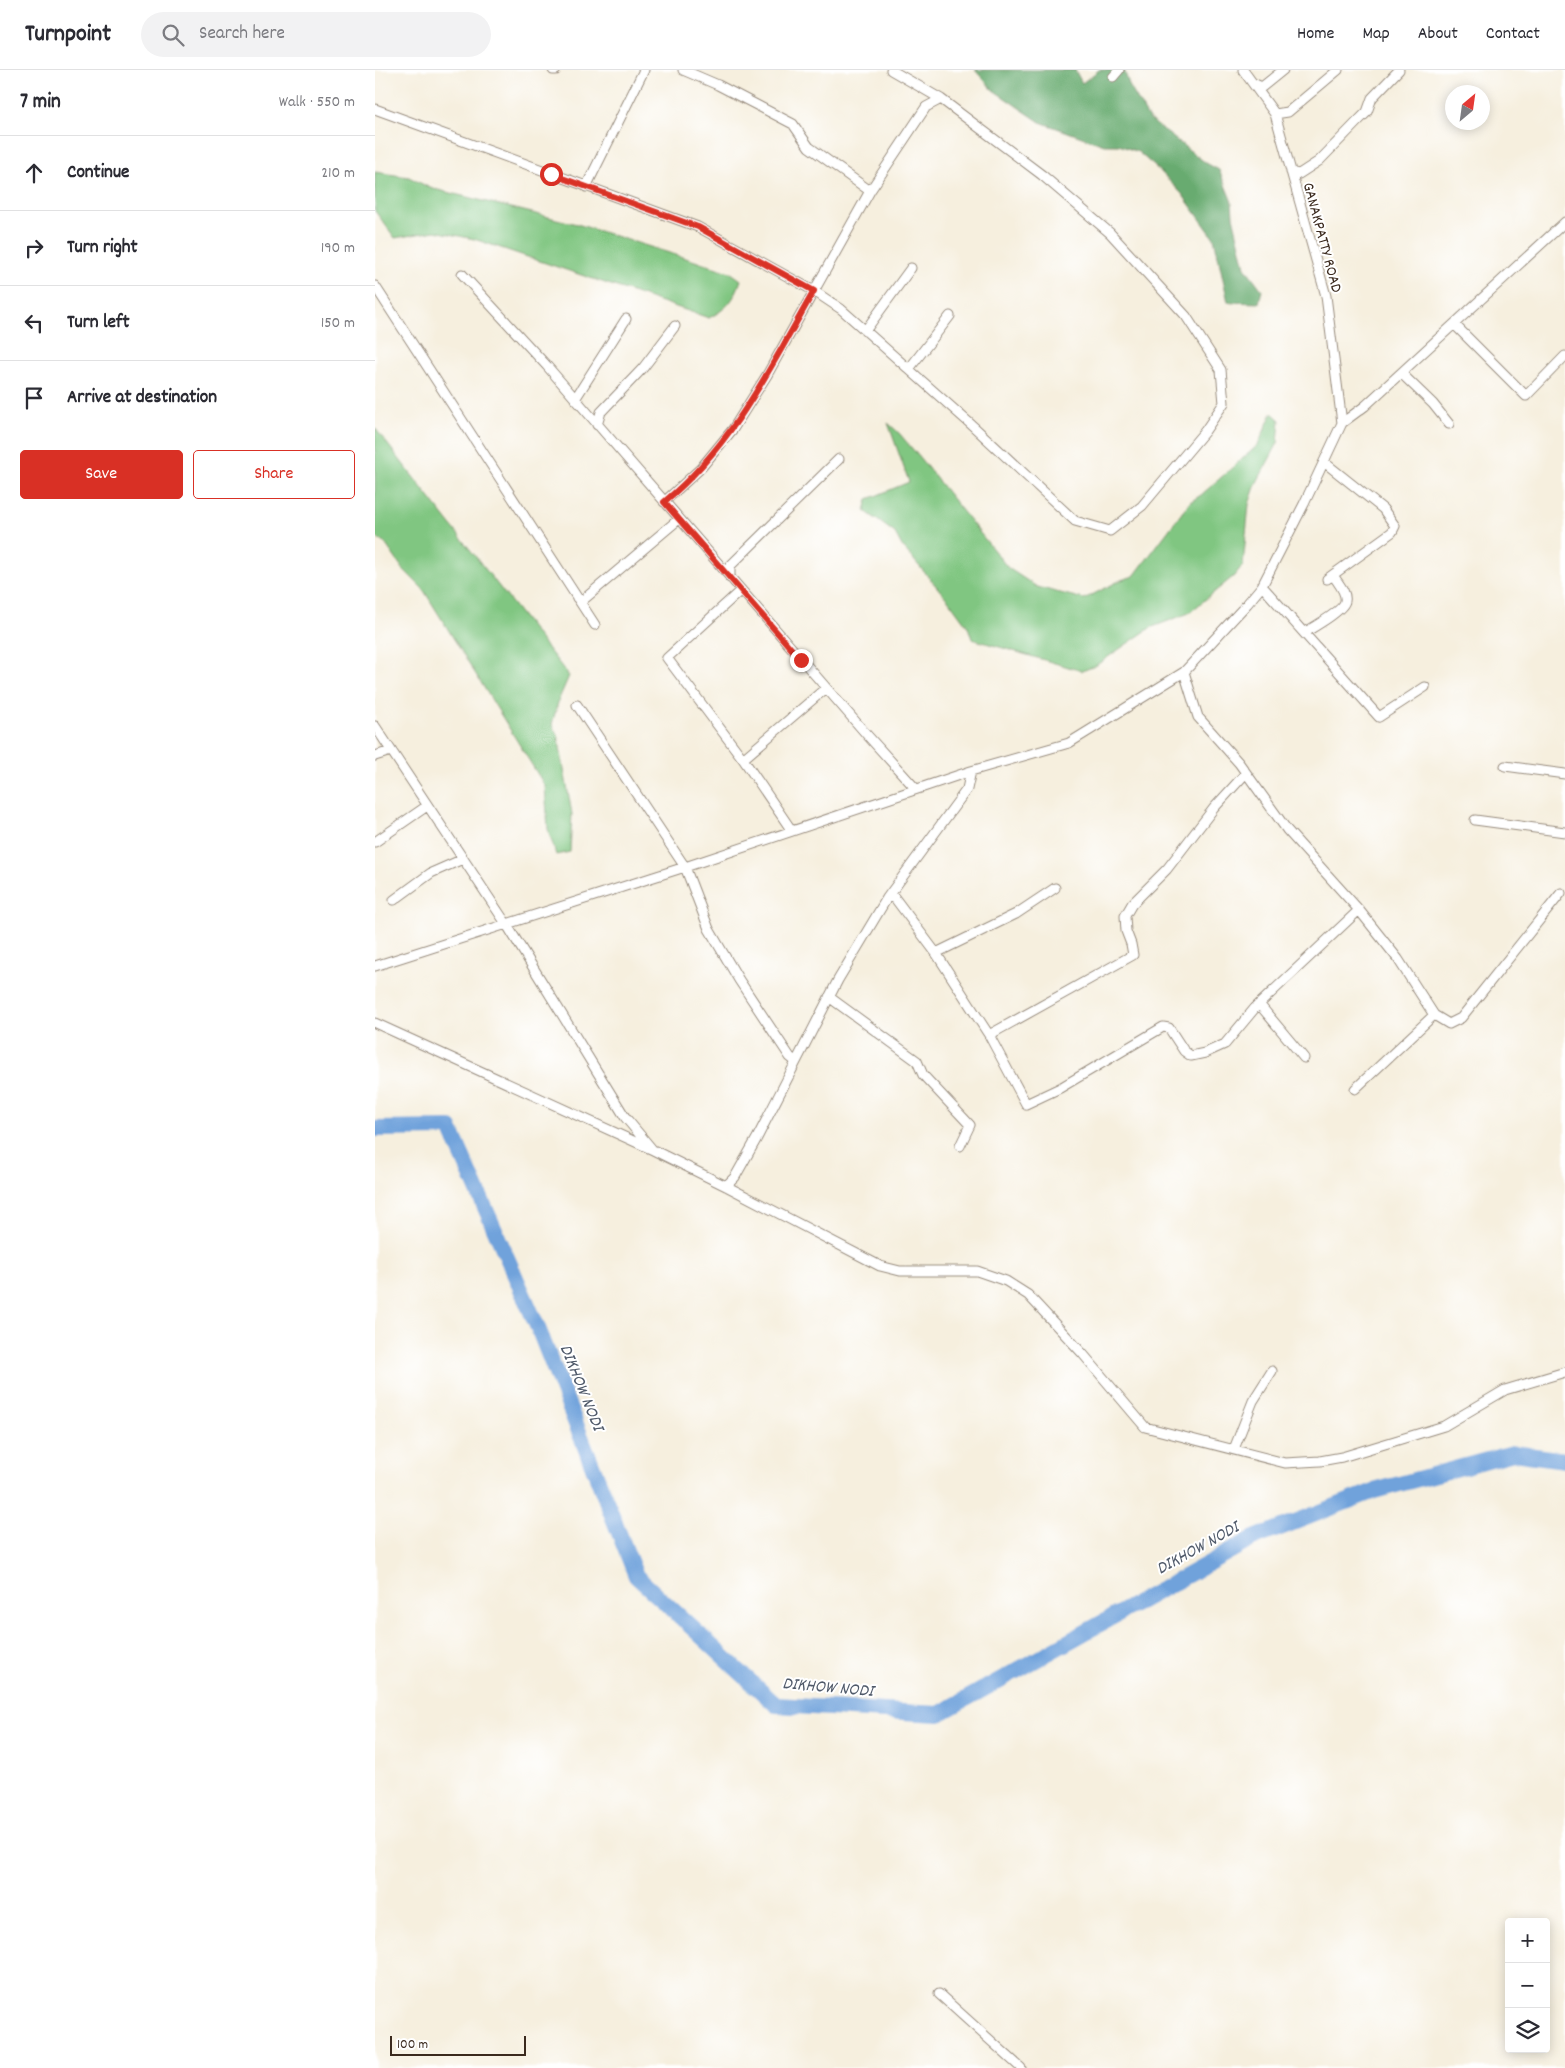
<!DOCTYPE html>
<html lang="en">
<head>
<meta charset="utf-8">
<style>
	:root { --surface:#fff; --page:#f2f2f3; --text:#2b2b33; --muted:#7c7c81; --line:#e1e1e2; --accent:#d93025 }
	body { margin:0; font-family:Dekko,sans-serif; background:var(--page); color:var(--text) }
	.controls { position:absolute; right:15px; bottom:15px; display:grid; overflow:hidden; border-radius:5px; box-shadow:0 2px 12px #0003 }
	.controls button { width:45px; height:45px; display:grid; place-items:center; padding:0; border:0; border-bottom:1px solid var(--line); background:var(--surface); color:var(--text); font:25px sans-serif }
	.compass { position:absolute; left:1070px; top:15px; width:45px; height:45px; border-radius:50%; background:var(--surface); box-shadow:0 2px 12px #0003; rotate:29deg }
	.scale { position:absolute; left:15px; bottom:12px; width:136px; box-sizing:border-box; padding-left:5px; border:2px solid #3b2a1e; border-top:0; font-size:14px; line-height:18px; white-space:nowrap; color:#3b2a1e; -webkit-text-stroke:4px #fff; paint-order:stroke }
	.stop { position:absolute; width:15px; height:15px; margin:-11px; border:4px solid #d93025; border-radius:50%; background:#fff }
	.stop.end { background:#d93025; border-color:#fff; box-shadow:0 1px 5px #0008 }
	.list { margin:0; padding:0; list-style:none }
	h2 { display:flex; justify-content:space-between; align-items:center; height:65px; margin:0; padding:0 20px; font-size:21px }
	h2 small { font-size:16px; font-weight:400; color:var(--muted) }
	.list li { display:grid; grid-template-columns:32px 1fr auto; gap:15px; align-items:center; box-sizing:border-box; height:75px; padding:0 20px; border-top:1px solid var(--line) }
	.list b { display:block; font-size:19px; white-space:nowrap }
	.list em { font-size:16px; font-style:normal; color:var(--muted) }
	.actions { display:flex; gap:10px; padding:15px 20px }
	.actions a { flex:1; padding:11px 0; border:1px solid var(--accent); border-radius:5px; text-align:center; font-size:18px; color:var(--accent) }
	.actions .main { background:var(--accent); color:#fff }
	.icon { flex:none; width:28px; height:28px; fill:none; stroke:currentColor; stroke-width:2; stroke-linecap:round; stroke-linejoin:round }
	.map { position:relative; flex:none; width:1190px; height:1998px; overflow:hidden }
	header { display:flex; align-items:center; gap:30px; box-sizing:border-box; height:70px; padding:0 25px; background:var(--surface); border-bottom:1px solid var(--line) }
	header strong { font-size:24px }
	nav { display:flex; gap:28px; margin-inline-start:auto; font-size:18px }
	.search { width:350px; height:45px; background:var(--page); display:flex; align-items:center; gap:12px; box-sizing:border-box; padding:0 18px; border-radius:28px; color:var(--muted); font-size:19px }
	main { display:flex }
	aside { flex:1; background:var(--surface) }
	.map>svg:first-child { display:block }
</style>
</head>
<body>
<header>
<strong>Turnpoint</strong>
<div class="search"><svg class="icon" aria-label="search" viewBox="0 0 24 24"><circle cx="10" cy="10" r="6"/><path d="M15 15l6 6"/></svg>Search here</div>
<nav><a>Home</a><a>Map</a><a>About</a><a>Contact</a></nav>
</header>
<main>
<aside>
<h2>7 min<small>Walk · 550 m</small></h2>
<ul class="list">
<li><svg class="icon" aria-label="ahead" viewBox="0 0 24 24"><path d="M12 20V5M6 11l6-6 6 6"/></svg><div><b>Continue</b></div><em>210 m</em></li>
<li><svg class="icon" aria-label="right" viewBox="0 0 24 24"><path d="M7 20v-9h11M14 6l5 5-5 5"/></svg><div><b>Turn right</b></div><em>190 m</em></li>
<li><svg class="icon" aria-label="left" viewBox="0 0 24 24"><path d="M17 20v-9H6M10 6l-5 5 5 5"/></svg><div><b>Turn left</b></div><em>150 m</em></li>
<li><svg class="icon" aria-label="arrive" viewBox="0 0 24 24"><path d="M6 21V4h12l-3 4 3 4H6"/></svg><div><b>Arrive at destination</b></div></li>
</ul>
<div class="actions"><a class="main">Save</a><a>Share</a></div>
</aside>
<div class="map">
<svg width="1190" height="1998" viewBox="0 0 1190 1998">
	<rect width="100%" height="100%" fill="#fff"/>
	<filter id="ink" filterUnits="userSpaceOnUse"><feTurbulence type="fractalNoise" baseFrequency=".02" numOctaves="2"/><feDisplacementMap in="SourceGraphic" scale="10" xChannelSelector="R" yChannelSelector="G"/><feConvolveMatrix kernelMatrix="1 2 1 2 8 2 1 2 1" color-interpolation-filters="sRGB"/></filter>
	<filter id="wash" filterUnits="userSpaceOnUse"><feTurbulence type="fractalNoise" baseFrequency=".0096" numOctaves="4" result="noise"/><feDisplacementMap in="SourceGraphic" scale="20" xChannelSelector="R" yChannelSelector="G"/><feGaussianBlur stdDeviation="1.12" result="paint"/><feColorMatrix in="noise" values="0 0 0 0 0 0 0 0 0 0 0 0 0 0 0 0 0 1.4 0 .05"/><feComposite in="paint" operator="in"/></filter>
	<g filter="url(#wash)">
		<rect width="100%" height="100%" fill="#f6efde"/>
		<!-- green -->
		<path fill="#80c681" stroke="#5e7850" d="M0,102L34,107L55,118L202,154L355,202L366,210C359,230 353,238 334,248L99,169L60,161L20,168L0,141Z
			M897,343L905,350L903,373L881,414L874,434L868,495L859,506L814,543L775,558L720,596L707,601L597,569L593,557L574,531L527,476L520,463L490,441L493,429L534,412L513,353L524,363L540,382L633,498L662,517L709,529L746,510L759,506L815,432L826,425L883,375Z
			M0,358L194,606L184,629L177,654L183,666L197,744L195,782L181,785L173,759L170,716L48,519L28,499L9,472L0,467Z"/>
		<!-- forest -->
		<path fill="#68ab6f" stroke="#526a46" d="M600,0H700L707,13L724,0H749L755,17L774,49L831,93L844,100L857,132L858,146L870,197L887,220L884,233L853,232L839,168L807,124L785,101L763,82L744,75H729L665,52L618,20Z"/>
		<g fill="none" stroke-linecap="round" stroke-linejoin="round">
			<!-- river -->
			<path stroke="#6fa2db" stroke-width="16" d="M0,1059L75,1058L163,1258L261,1506L401,1635L564,1644L877,1469L999,1421L1138,1383L1190,1390"/>
		</g>
	</g>
	<g filter="url(#ink)">
		<g fill="none" stroke-linecap="round" stroke-linejoin="round">
			<!-- street casing -->
			<g stroke="#988c7e" stroke-width="11">
				<path id="street" d="M178,0H181
					M308,0L343,15L418,54L434,77L495,121
					M868,0L900,44L951,226L967,353
					M738,7L744,0
					M878,13L887,17L908,0
					M0,39L323,157L439,221L466,239L599,357L700,451L735,461L767,436L830,361L849,333L846,300L811,246L735,163L667,105L566,29L516,0
					M900,44L913,42L963,0
					M916,102L924,104L944,91L982,52L992,42L997,28L1024,0
					M211,117L269,0
					M87,204L172,296L493,666L541,719
					M0,216L220,555
					M1080,255L1151,326L1190,286
					M490,261L536,198
					M534,299L575,246
					M1026,303L1058,334L1074,354
					M200,329L251,249
					M222,355L226,342L268,298L300,256
					M949,392L1008,439L1020,456L1017,462L952,509
					M289,432L326,398L358,359L392,305L495,121L551,37L566,29
					M355,508V496L464,389
					M887,516L1004,647L1050,617
					M366,520L292,588L368,689L417,761
					M202,528L208,530L304,449
					M929,563C937,558 969,540 970,531C972,522 962,512 958,505
					M809,602L823,647L864,693L912,760L984,840L1023,889L1059,945L1074,954L1086,948L1186,823
					M202,635L310,797L334,859L364,910L415,987L420,991
					M0,656L132,855L250,1047L276,1078
					M0,686L16,681
					M368,689L451,618
					M1130,696L1190,704
					M1100,750L1190,762
					M0,772L52,736
					M512,828L519,827L561,883L614,965L651,1034L685,1018L788,957L794,958L809,981L816,986L830,983L850,974L880,938L984,840
					M19,830L56,803L88,789
					M561,883L641,844L680,818
					M0,896L310,797L596,701L694,673L809,602L872,534L887,516L929,434L967,353L990,336L1190,152
					M454,927L542,991L548,1005L595,1055L585,1076
					M884,934L929,988
					M0,953L278,1080L351,1116L505,1196L525,1201H602L631,1211L653,1225L708,1284L770,1357L910,1393L945,1391L967,1387L1069,1356L1130,1320L1190,1302
					M614,965L758,885L756,874L751,861L750,846L757,834L792,799L839,738L871,703
					M980,1019L1059,945
					M351,1116L360,1107L382,1068L463,910L512,828L592,719L596,701
					M859,1379L878,1331L897,1301
					M564,1924L646,1998"/>
			</g>
			<!-- street -->
			<use href="#street" stroke="#fff" stroke-width="9"/>
		</g>
	</g>
	<g fill="none" stroke-linecap="round" stroke-linejoin="round" filter="url(#ink)">
		<!-- route -->
		<path stroke="#d93025" stroke-width="6" d="M176,104L323,157L439,221C395,298 359,374 289,432L426,590"/>
	</g>
	<g text-anchor="middle" stroke-width="4" stroke-linejoin="round" paint-order="stroke">
		<!-- street labels -->
		<g font-size="16" fill="#3b2a1e" stroke="#fff">
			<text transform="translate(949 167) rotate(75)" y="6">GANAKPATTY ROAD</text>
		</g>
		<!-- water labels -->
		<g font-size="18" font-style="italic" fill="#505a6a" stroke="#fff">
			<text transform="translate(208 1317) rotate(68)" y="6">DIKHOW NODI</text>
			<text transform="translate(822 1477) rotate(-29)" y="6">DIKHOW NODI</text>
			<text transform="translate(453 1616) rotate(5)" y="6">DIKHOW NODI</text>
		</g>
	</g>
</svg>
<div class="controls">
<button>+</button>
<button>−</button>
<button><svg class="icon" aria-label="layers" viewBox="0 0 24 24"><path d="M12 4l9 5-9 5-9-5zM3 14l9 5 9-5"/></svg></button>
</div>
<svg class="compass" viewBox="-18 -18 36 36"><path d="M0-13l5 13h-10z" fill="#e53935"/><path d="M0 13l5-13h-10z" fill="#7c7c81"/></svg>
<div class="scale">100 m</div>
<div class="stop" style="left:176px;top:104px"></div>
<div class="stop end" style="left:426px;top:590px"></div>
</div>
</main>
</body>
</html>
